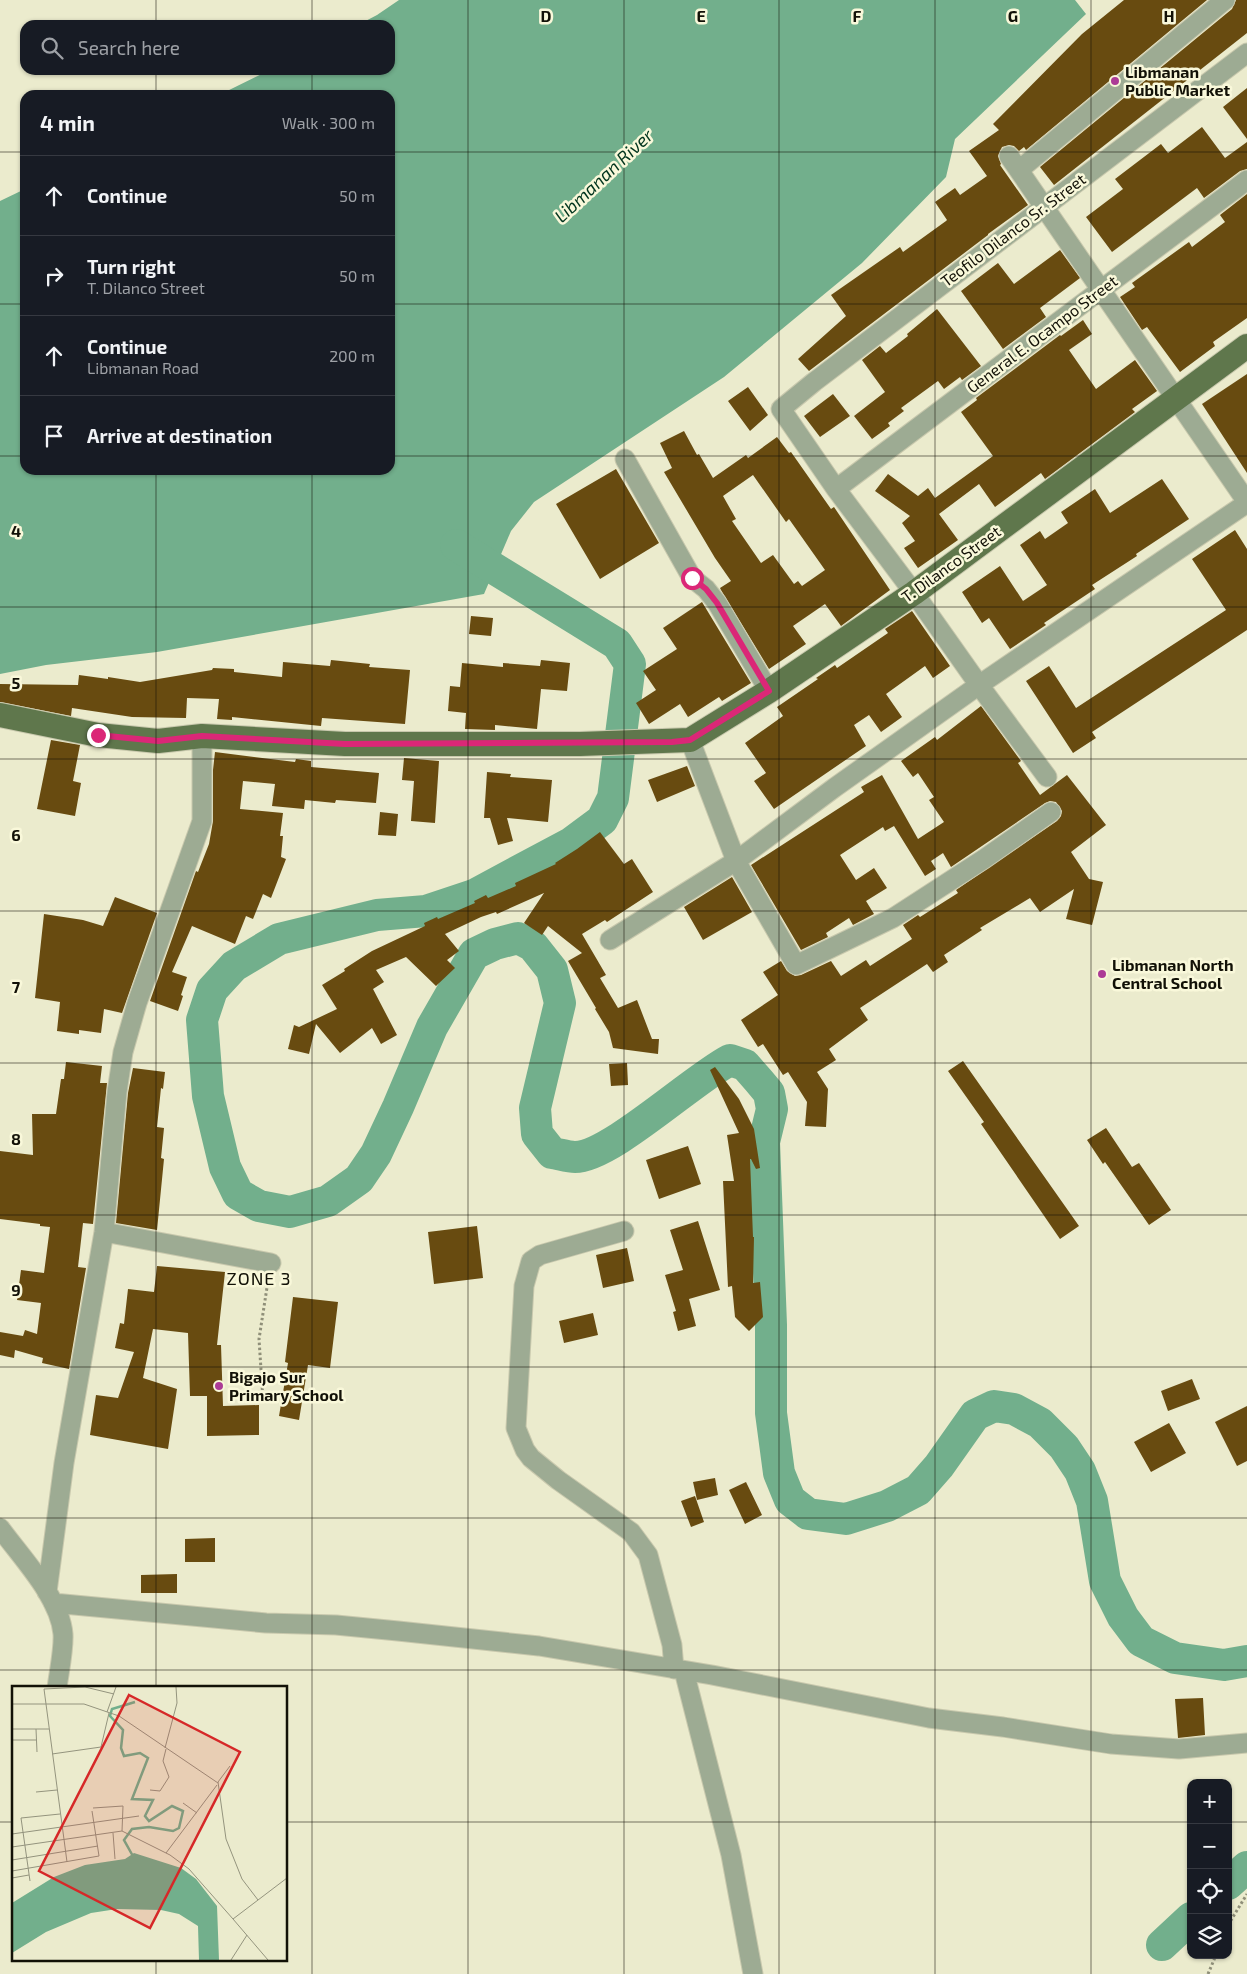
<!DOCTYPE html>
<html lang="en">
<head>
<meta charset="utf-8">
<style>
	:root { --surface:#171b24; --page:#20242c; --text:#f1f3f6; --muted:#9ea1a6; --line:#363941 }
	body { margin:0; font-family:"Exo 2",sans-serif; background:var(--page); color:var(--text) }
	.controls { position:absolute; right:15px; bottom:15px; display:grid; overflow:hidden; border-radius:10px; box-shadow:0 1px 4px #0004 }
	.controls button { width:45px; height:45px; display:grid; place-items:center; padding:0; border:0; border-bottom:1px solid var(--line); background:var(--surface); color:var(--text); font:25px sans-serif }
	.stop { position:absolute; width:15px; height:15px; margin:-11px; border:4px solid #db2777; border-radius:50%; background:#fff }
	.stop.end { background:#db2777; border-color:#fff; box-shadow:0 1px 5px #0008 }
	.list { margin:0; padding:0; list-style:none }
	h2 { display:flex; justify-content:space-between; align-items:center; height:65px; margin:0; padding:0 20px; font-size:21px }
	h2 small { font-size:16px; font-weight:400; color:var(--muted) }
	.list li { display:grid; grid-template-columns:32px 1fr auto; gap:15px; align-items:center; box-sizing:border-box; height:80px; padding:0 20px; border-top:1px solid var(--line) }
	.list b { display:block; font-size:19px; white-space:nowrap }
	.list p { margin:0; font-size:16px; white-space:nowrap; color:var(--muted) }
	.list em { font-size:16px; font-style:normal; color:var(--muted) }
	.icon { flex:none; width:28px; height:28px; fill:none; stroke:currentColor; stroke-width:2; stroke-linecap:round; stroke-linejoin:round }
	.map { position:relative; flex:none; width:1247px; height:1974px; overflow:hidden }
	.search { position:absolute; background:var(--surface); box-shadow:0 1px 4px #0004; left:20px; top:20px; width:375px; height:55px; display:flex; align-items:center; gap:12px; box-sizing:border-box; padding:0 18px; border-radius:15px; color:var(--muted); font-size:19px }
	.panel { position:absolute; background:var(--surface); box-shadow:0 1px 4px #0004; left:20px; top:90px; width:375px; height:385px; border-radius:15px }
	.map>svg:first-child { display:block }
</style>
</head>
<body>
<div class="map">
<svg width="1247" height="1974" viewBox="0 0 1247 1974">
	<rect width="100%" height="100%" fill="#ebebcd"/>
	<!-- water -->
	<path fill="#72af8c" d="M399,0H1075L1086,14L955,139L946,177L862,263L724,377L534,502L511,531L484,594L157,652L46,665L0,674V201L25,189V470H390V95H219L270,70H390V25H358L377,15Z"/>
	<g fill="none" stroke-linecap="round" stroke-linejoin="round">
		<!-- river -->
		<path stroke="#72af8c" stroke-width="32" d="M456,545L617,644L630,664L613,798L602,820L571,843L474,895L426,911L377,915L279,939L234,966L212,990L202,1020L208,1096L225,1167L238,1194L259,1206L290,1212L328,1201L359,1179L376,1154L398,1107L432,1027L474,954L495,944L518,938L533,946L552,970L560,1003L535,1108L537,1134L552,1153C559,1154 568,1157 575,1157C610,1157 693,1079 730,1060L745,1065L759,1081L769,1093L772,1109L764,1142L771,1325V1413L779,1473L790,1500L808,1514L846,1519L887,1506L918,1490L939,1466L975,1415L994,1406L1014,1409L1040,1423L1064,1447L1080,1471L1092,1501L1105,1581L1123,1617L1141,1641L1175,1658L1224,1665L1247,1661
			M1228,1884L1247,1867
			M1162,1945L1191,1918"/>
	</g>
	<!-- building -->
	<path fill="#684b10" fill-rule="evenodd" d="M1124,0H1207L1026,150L1024,147L1019,151L1014,146L1009,145L1002,147L998,156L1001,164L1000,165L1028,205L988,234V235L809,371L798,359L846,316L831,295L900,247L903,252L946,221L947,220L935,202L955,188L960,195L987,176L969,151L999,130L993,124L1082,34Z
		M1236,0H1247V33L1054,185L1040,167L1232,9Z
		M1247,88V139L1223,107Z
		M1202,127L1225,158L1247,142V169L1240,171L1204,198L1197,188L1112,252L1086,217L1123,189L1115,179L1161,144L1168,153Z
		M1247,194V318L1213,342L1215,346L1180,372L1147,327L1142,330L1120,297L1135,287L1132,283L1189,242L1192,247L1225,222L1220,215Z
		M1060,250L1080,278L1040,308L1046,317L1003,349L961,291L998,263L1014,284Z
		M937,309L981,366L962,380L960,377L944,389L938,381L901,408L904,411L888,423L890,426L872,439L854,416L885,392L862,360L880,346L886,353L908,336L907,334Z
		M1083,320L1092,334L1069,350L1096,389L1135,360L1157,391L1132,409L1135,412L1045,479L1041,473L995,507L979,484L939,514L958,540L918,568L904,548L915,541L902,523L910,516L875,491L888,474L918,496L928,488L935,498L993,456L961,412L977,400L976,398L1060,335L1061,336Z
		M1247,374V473L1202,404Z
		M748,387L768,415L750,431L728,401Z
		M833,394L850,416L820,437L804,416Z
		M684,431L697,455L699,454L713,478L746,455L748,458L777,437L789,453L791,452L831,509L834,507L890,590L841,626L825,604L793,626L806,644L769,669L721,590L720,588L731,581L715,558L664,472L672,468L660,443ZM753,475L786,522L789,519L825,570L802,586L798,581L794,584L773,555L761,563L732,521L736,519L723,496Z
		M616,469L659,543L600,579L556,504Z
		M1162,479L1189,519L1136,554L1137,556L1092,585L1095,589L1044,623L1046,625L1010,649L989,618L982,623L962,592L1000,566L1023,601L1047,585L1020,545L1040,531L1045,539L1068,523L1061,512L1095,489L1110,513Z
		M1235,530L1247,549V630L1092,732L1096,738L1073,753L1026,681L1049,666L1076,708L1226,610L1192,559Z
		M702,602L751,683L722,701L719,697L688,717L680,704L649,724L636,703L656,690L643,671L677,649L663,628Z
		M912,611L950,666L933,678L925,666L886,694L902,717L881,732L869,715L854,725L866,746L774,809L754,781L766,773L745,743L783,716L777,707L818,679L816,678L835,665L837,668L888,633L885,629Z
		M471,616L493,618L491,636L469,634Z
		M331,660L370,664L369,667L410,670L405,724L322,718L321,726L232,717V720L217,719L219,699L187,698L186,718L132,717L72,708L71,716L0,702V684L78,685L79,675L108,679V677L140,682L212,670L213,668L234,669V672L282,677L283,662L330,666Z
		M541,660L570,663L567,691L541,689L537,729L495,725V730L465,729L466,713L448,711L450,686L460,687L462,663L503,667V663L540,666Z
		M981,706L1021,761L1018,763L1040,795L1067,775L1106,825L1071,852L1089,879L1103,882L1092,925L1066,919L1074,889L1040,912L1030,898L980,928L982,930L944,955L948,962L933,972L927,964L860,1008L868,1020L829,1049L836,1060L817,1072L828,1089L826,1127L805,1126L807,1102L788,1072L783,1075L763,1044L758,1047L741,1020L778,995L763,972L781,961L787,971L795,976L801,975L831,961L841,976L866,960L870,966L912,939L903,925L918,915L920,917L958,893L956,890L1057,821L1061,816L1062,811L1056,802L1050,801L1045,803L951,867L943,853L931,861L936,869L925,876L894,826L885,831L883,827L840,855L856,880L874,868L887,888L866,901L874,914L853,925L849,918L826,933L828,937L801,950L751,865L864,792L861,787L882,775L918,839L944,822L929,800L934,797L918,773L913,777L901,761L935,737L937,740Z
		M51,740L80,745L73,781L81,783L75,816L37,809Z
		M215,752L295,762L296,759L311,761V767L379,773L376,803L336,800L335,803L305,800L304,809L272,806L275,784L243,781L240,809L283,813L280,836H283L281,857L286,859L271,898L263,894L253,919L246,916L235,944L192,926L172,972L187,977L181,995L183,996L178,1011L150,1001L196,871L198,872L209,844L213,821V770Z
		M404,758L439,761L435,823L411,821L414,781L402,780Z
		M687,766L695,786L657,802L648,780Z
		M487,772L511,774L510,777L552,780L548,822L507,818L513,841L498,845L490,818H484Z
		M380,812L398,814L396,836L378,835Z
		M600,832L624,864L632,859L653,892L607,922L605,920L582,934L606,975L600,978L618,1008L637,1000L652,1039H659L658,1054L613,1048L609,1032L595,1009L596,1008L568,961L582,953L548,926L542,935L524,923L544,893L497,914L496,912L481,917L445,934L459,951L447,960L455,968L436,986L406,957L376,970L384,982L373,989L397,1035L381,1044L372,1028L340,1053L316,1024L309,1054L288,1049L294,1025L299,1027L337,1009L322,985L345,971L344,969L372,951L425,926L424,923L437,917L438,919L475,903L474,901L486,895L488,898L516,886L515,883L556,864L555,863L577,849Z
		M732,877L752,912L703,940L684,907Z
		M115,897L157,913L122,1013L104,1009L101,1033L79,1030V1034L57,1031L60,1002L35,998L44,914L83,920L103,926Z
		M963,1061L1079,1226L1060,1239L981,1124L984,1122L948,1071Z
		M66,1062L102,1066L100,1083H107L93,1224L83,1223L78,1267L86,1268L69,1369L42,1363L43,1358L15,1350L14,1358L0,1355V1332L23,1336L25,1330L37,1334L41,1303L17,1300L21,1270L44,1273L50,1227L40,1226V1224L0,1219V1151L33,1155L32,1114H56L61,1079H64Z
		M627,1063L628,1085L611,1086L609,1064Z
		M715,1067L739,1099L754,1129L760,1168L756,1169L751,1159H750L753,1237H754L753,1283L760,1282L763,1317L749,1331L735,1317L732,1286L728,1287L723,1181H734L727,1135L739,1133L710,1070Z
		M133,1068L165,1072L163,1089L161,1088L157,1127L164,1128L161,1158L164,1159L157,1230L116,1223L128,1093Z
		M1106,1128L1132,1167L1139,1163L1171,1210L1149,1225L1105,1162L1103,1164L1087,1140Z
		M688,1146L701,1184L659,1199L646,1160Z
		M698,1221L720,1290L689,1299L696,1326L678,1331L673,1312L676,1311L665,1275L683,1270L670,1230Z
		M477,1226L483,1278L434,1284L428,1232Z
		M627,1248L634,1281L603,1288L596,1255Z
		M157,1266L225,1272L217,1345H221L223,1406L259,1405V1435L207,1436V1396H190L188,1333L153,1329L143,1378L177,1389L168,1449L90,1435L96,1395L118,1398L134,1352L115,1348L120,1323L124,1324L128,1289L154,1292Z
		M293,1297L338,1302L330,1368L308,1365L299,1420L279,1416L288,1363L285,1362Z
		M593,1313L598,1335L564,1343L559,1321Z
		M1192,1379L1200,1399L1168,1411L1161,1391Z
		M1247,1406V1461L1237,1466L1215,1422Z
		M1169,1423L1186,1453L1151,1472L1134,1442Z
		M715,1478L718,1495L697,1500L693,1482Z
		M746,1482L762,1515L745,1524L729,1490Z
		M695,1496L704,1522L691,1527L681,1501Z
		M215,1538V1562H185V1539Z
		M177,1574V1593H141V1575Z
		M1203,1698L1205,1735L1178,1738L1175,1699Z"/>
	<g fill="none" stroke-linecap="round" stroke-linejoin="round">
		<!-- minor casing -->
		<g stroke="#c8c8ad" stroke-width="21">
			<path id="minor" d="M1009,156L1247,502
				M1019,170L1225,0
				M625,459L692,578L706,589L717,603L769,691
				M836,489L1247,180
				M690,740L736,861L796,965L893,918L984,859L1051,812
				M1047,777L979,685L914,593L836,489L781,409L814,382L1247,53
				M610,940L736,861L834,788L979,685L1247,503
				M624,1231L540,1255L531,1261L524,1286L516,1428L525,1450L531,1458L558,1480L631,1532L648,1555L672,1645L674,1669
				M104,1232L271,1263
				M0,1528C21,1557 60,1597 63,1634C64,1649 59,1672 57,1688
				M47,1592L64,1463L104,1232L117,1092L123,1052L137,1003L202,821V736
				M53,1603L266,1623L336,1625L398,1631L539,1646L712,1675L929,1718L1003,1727L1111,1744L1179,1749L1247,1743
				M684,1671L731,1855L753,1974"/>
		</g>
		<!-- major casing -->
		<g stroke="#c8c8ad" stroke-width="26">
			<path id="major" d="M0,715L98,735L158,741L202,736L345,744H580L690,740L769,691L914,593L1247,346"/>
		</g>
		<!-- path -->
		<path stroke="#8f8f79" stroke-width="3" stroke-dasharray="2.5 2.5" stroke-linecap="butt" d="M263,1400L259,1339L268,1281
			M1228,1925L1247,1894
			M1208,1974L1216,1955"/>
		<!-- minor -->
		<use href="#minor" stroke="#9dab93" stroke-width="19"/>
		<!-- major -->
		<use href="#major" stroke="#5f774c" stroke-width="24"/>
	</g>
	<g fill="none" stroke-linecap="round" stroke-linejoin="round">
		<!-- route -->
		<path stroke="#db2777" stroke-width="6" d="M98,735L158,741L202,736L345,744L672,742L690,740L769,691L717,603L706,589L692,578"/>
	</g>
	<!-- grid -->
	<path fill="none" stroke="#121107" stroke-width="1" stroke-opacity="0.55" d="M156,0V25M312,0V25M468,0V1974M624,0V1974M779,0V1974M935,0V1974M1091,0V1974M156,70V95M312,70V95M0,152H25M390,152H1247M0,304H25M390,304H1247M0,456H25M390,456H1247M156,470V1688M312,470V1974M0,607H1247M0,759H1247M0,911H1247M0,1063H1247M0,1215H1247M0,1367H1247M0,1518H1247M0,1670H1247M0,1822H14M286,1822H1191M1228,1822H1247M156,1960V1974"/>
	<!-- markers -->
	<g fill="#ac3b96" stroke="#f9f8da" stroke-width="2">
		<circle cx="1115" cy="81" r="5"/>
		<circle cx="1102" cy="974" r="5"/>
		<circle cx="219" cy="1386" r="5"/>
	</g>
	<g text-anchor="middle" stroke-width="5" stroke-linejoin="round" paint-order="stroke">
		<!-- poi labels -->
		<g font-size="16" font-weight="bold" fill="#121107" stroke="#f9f8da" text-anchor="start">
			<text x="1125" y="78">Libmanan<tspan x="1125" dy="18">Public Market</tspan></text>
			<text x="1112" y="971">Libmanan North<tspan x="1112" dy="18">Central School</tspan></text>
			<text x="229" y="1383">Bigajo Sur<tspan x="229" dy="18">Primary School</tspan></text>
		</g>
		<!-- street labels -->
		<g font-size="16" fill="#121107" stroke="#f9f8da">
			<text transform="translate(1013 230) rotate(-37)" y="6">Teofilo Dilanco Sr. Street</text>
			<text transform="translate(1042 334) rotate(-37)" y="6">General E. Ocampo Street</text>
			<text transform="translate(951 564) rotate(-36)" y="6">T. Dilanco Street</text>
		</g>
		<!-- water labels -->
		<g font-size="18" font-style="italic" fill="#00341d" stroke="#f9f8da">
			<text transform="translate(604 176) rotate(-43)" y="6">Libmanan River</text>
		</g>
		<!-- neighbourhood labels -->
		<g font-size="18" letter-spacing="1" fill="#121107" stroke="#f9f8da">
			<text x="259" y="1285">ZONE 3</text>
		</g>
	</g>
	<!-- overview -->
	<g transform="translate(12 1686)">
		<rect width="275" height="275" fill="#ebebcd"/>
		<path d="M122,167L169,182L184,193L205,220L207,274H187L186,240L167,228L149,224L105,223L79,227L34,246L0,267V217L42,191L73,179L113,173Z" fill="#72af8c"/>
		<path fill="none" stroke="#72af8c" stroke-width="2.5" d="M122,172L112,154L120,143L137,141L161,145L167,142L171,125L160,120L137,135L133,130L141,114L120,113L136,72L128,67L112,70L109,62L111,44L98,30L100,23L123,16"/>
		<path fill="none" stroke="#94947e" stroke-width="1" d="M0,18H72L107,30L206,97M95,26L104,1M0,43H37M24,43L25,66M0,54H24M153,62L165,17L164,1M40,68L89,61L97,27M218,80L206,96L214,153L230,193L246,214M138,104L148,105L157,91L151,75L154,63M24,106L45,104M171,117L185,127M81,122L111,120L110,145M101,147L103,173M0,148L127,130M0,161L110,145L158,169L177,183L221,233L275,192M154,167L205,99M0,174L86,160M55,176L32,3L73,1L102,8M0,185L87,170L80,125M0,192L17,189M18,195L9,132L48,128M221,233L256,274M219,274L235,249"/>
		<path fill="#d62828" fill-opacity="0.15" stroke="#d62828" stroke-width="2.5" d="M117,9L228,66L138,242L27,185Z"/>
		<rect width="275" height="275" fill="none" stroke="#121107" stroke-width="2.5"/>
	</g>
	<g font-size="16" text-anchor="middle" font-weight="bold" fill="#121107" stroke="#f9f8da" stroke-width="5" stroke-linejoin="round" paint-order="stroke">
		<text x="546" y="22">D</text>
		<text x="701" y="22">E</text>
		<text x="857" y="22">F</text>
		<text x="1013" y="22">G</text>
		<text x="1169" y="22">H</text>
		<text x="16" y="537">4</text>
		<text x="16" y="689">5</text>
		<text x="16" y="841">6</text>
		<text x="16" y="993">7</text>
		<text x="16" y="1145">8</text>
		<text x="16" y="1296">9</text>
	</g>
</svg>
<div class="controls">
<button>+</button>
<button>−</button>
<button><svg class="icon" aria-label="locate" viewBox="0 0 24 24"><circle cx="12" cy="12" r="6"/><path d="M12 2v4M12 18v4M2 12h4M18 12h4"/></svg></button>
<button><svg class="icon" aria-label="layers" viewBox="0 0 24 24"><path d="M12 4l9 5-9 5-9-5zM3 14l9 5 9-5"/></svg></button>
</div>
<div class="stop" style="left:692px;top:578px"></div>
<div class="stop end" style="left:98px;top:735px"></div>
<div class="search"><svg class="icon" aria-label="search" viewBox="0 0 24 24"><circle cx="10" cy="10" r="6"/><path d="M15 15l6 6"/></svg>Search here</div>
<section class="panel">
<h2>4 min<small>Walk · 300 m</small></h2>
<ul class="list">
<li><svg class="icon" aria-label="ahead" viewBox="0 0 24 24"><path d="M12 20V5M6 11l6-6 6 6"/></svg><div><b>Continue</b></div><em>50 m</em></li>
<li><svg class="icon" aria-label="right" viewBox="0 0 24 24"><path d="M7 20v-9h11M14 6l5 5-5 5"/></svg><div><b>Turn right</b><p>T. Dilanco Street</p></div><em>50 m</em></li>
<li><svg class="icon" aria-label="ahead" viewBox="0 0 24 24"><path d="M12 20V5M6 11l6-6 6 6"/></svg><div><b>Continue</b><p>Libmanan Road</p></div><em>200 m</em></li>
<li><svg class="icon" aria-label="arrive" viewBox="0 0 24 24"><path d="M6 21V4h12l-3 4 3 4H6"/></svg><div><b>Arrive at destination</b></div></li>
</ul>
</section>
</div>
</body>
</html>
